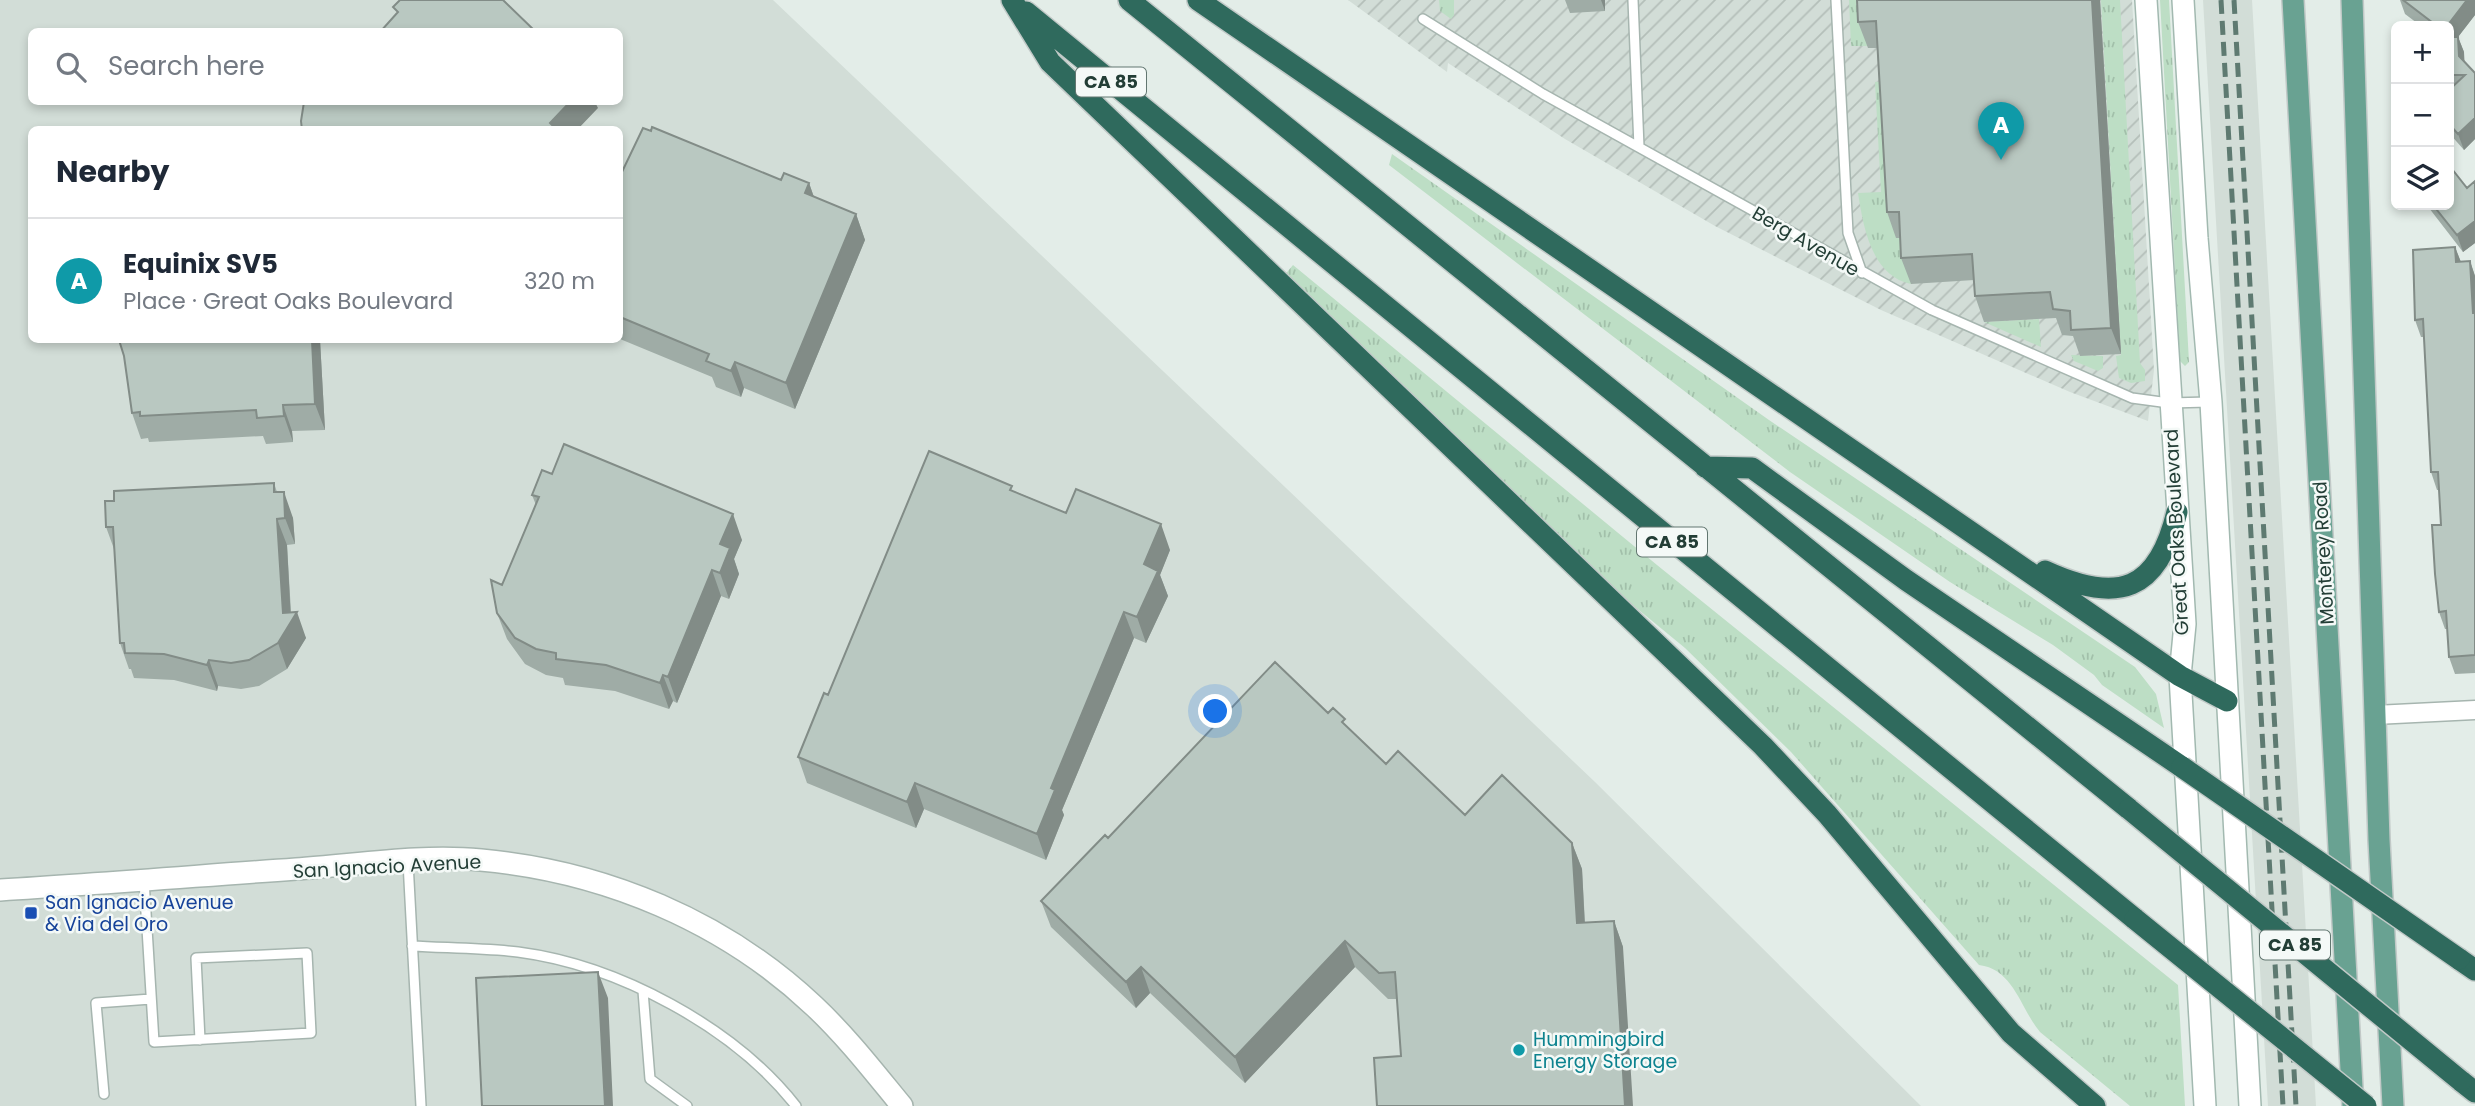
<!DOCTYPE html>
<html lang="en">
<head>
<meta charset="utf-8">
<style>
	:root { --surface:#fff; --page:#f2f2f3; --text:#1f2937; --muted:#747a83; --line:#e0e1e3; --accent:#7d5049 }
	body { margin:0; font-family:Poppins,sans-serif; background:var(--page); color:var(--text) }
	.controls { position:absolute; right:21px; top:21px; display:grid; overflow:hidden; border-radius:10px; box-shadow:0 4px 10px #0003 }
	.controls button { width:63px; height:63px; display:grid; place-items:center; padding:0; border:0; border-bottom:2px solid var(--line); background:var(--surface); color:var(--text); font:35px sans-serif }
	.you { position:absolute; left:1216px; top:712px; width:24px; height:24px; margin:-18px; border:5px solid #fff; border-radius:50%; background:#1a73e8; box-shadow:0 0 0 10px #1a73e833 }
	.badge { display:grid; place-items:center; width:46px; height:46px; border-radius:50%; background:var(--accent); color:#fff; font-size:23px; font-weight:700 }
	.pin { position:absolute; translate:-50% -58px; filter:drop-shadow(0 2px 4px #0008) }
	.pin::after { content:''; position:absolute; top:37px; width:24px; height:21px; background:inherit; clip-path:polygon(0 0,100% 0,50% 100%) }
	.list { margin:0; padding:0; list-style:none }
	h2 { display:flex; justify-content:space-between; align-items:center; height:91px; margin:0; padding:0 28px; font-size:30px }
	h2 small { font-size:23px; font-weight:400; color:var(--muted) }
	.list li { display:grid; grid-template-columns:46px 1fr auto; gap:21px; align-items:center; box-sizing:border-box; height:126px; padding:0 28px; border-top:2px solid var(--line) }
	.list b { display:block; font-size:26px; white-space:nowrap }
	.list p { margin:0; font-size:23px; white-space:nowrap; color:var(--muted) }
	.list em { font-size:23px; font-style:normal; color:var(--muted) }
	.icon { flex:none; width:38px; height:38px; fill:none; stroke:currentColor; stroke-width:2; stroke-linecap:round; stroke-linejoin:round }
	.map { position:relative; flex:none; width:2475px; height:1106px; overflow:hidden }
	.search { position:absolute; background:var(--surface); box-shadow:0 4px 10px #0003; left:28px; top:28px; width:595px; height:77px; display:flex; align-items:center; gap:18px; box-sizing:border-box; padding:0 24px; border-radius:10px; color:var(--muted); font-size:26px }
	.panel { position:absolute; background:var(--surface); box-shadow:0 4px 10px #0003; left:28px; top:126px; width:595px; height:217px; border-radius:10px }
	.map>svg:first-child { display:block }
</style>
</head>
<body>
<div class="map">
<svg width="2475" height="1106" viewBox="0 0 2475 1106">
	<defs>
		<pattern id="industrial-furrows" width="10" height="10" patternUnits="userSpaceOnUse" patternTransform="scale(1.75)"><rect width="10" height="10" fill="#d2ddd7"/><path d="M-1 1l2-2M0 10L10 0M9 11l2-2" fill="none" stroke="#b4bfb9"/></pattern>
		<pattern id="grass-tufts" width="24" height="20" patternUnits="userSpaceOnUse" patternTransform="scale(1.75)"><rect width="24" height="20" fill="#bddec5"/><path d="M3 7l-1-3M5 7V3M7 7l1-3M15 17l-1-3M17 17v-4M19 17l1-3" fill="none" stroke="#a2c0aa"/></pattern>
	</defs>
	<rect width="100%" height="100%" fill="#e3ede8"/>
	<!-- built -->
	<path fill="#d2ddd7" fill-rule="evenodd" d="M0,0H773L1595,782L1921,1106H0ZM32,32H620V102H32ZM32,130H620V340H32Z
		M2203,0H2252L2316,1106H2268Z"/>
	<!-- industrial -->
	<path fill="url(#industrial-furrows)" d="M1348,0H2132L2154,370L2148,421L2070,392L1881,310L1715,226L1565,139L1448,63L1447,72Z"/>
	<!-- grass -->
	<path fill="url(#grass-tufts)" d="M1439,0H1454V15L1451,19L1440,11Z
		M1849,0H1865L1868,46H1851Z
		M2101,0H2120L2140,363L2145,370V381L2131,383L2119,378L2116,356L2121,355Z
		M2160,0H2169L2189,362L2185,366L2180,361Z
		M1887,81L1908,238L1911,284C1871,276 1863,225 1858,193L1881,192L1875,82Z
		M1392,154L1769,420L2135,667L2156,694L2164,728L2102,685L2094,675L2053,645L1950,582L1790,472L1389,165Z
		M1293,265L1657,565L2178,985L2185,1106H2130L2040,1032C2021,1010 2014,969 1979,965L1791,752L1685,648L1617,592L1283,277Z
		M2039,319L2041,347L1984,322Z
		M2071,355L2103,356V368L2098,371L2074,361Z"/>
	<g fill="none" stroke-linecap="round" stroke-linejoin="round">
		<!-- service casing -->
		<g stroke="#a6b5af" stroke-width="12">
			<path id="service" d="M1633,0L1639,147
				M1836,0L1848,233L1862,273
				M1423,19L1543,94L1932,310L2132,398L2169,403L2209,402
				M408,862L421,1106
				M144,880L154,1042L311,1033L307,953L196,958L200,1040
				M412,946C447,948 483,948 518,952C618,965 734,1027 796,1106
				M643,991L650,1079L687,1106
				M104,1094L96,1003L151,999"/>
		</g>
		<!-- minor casing -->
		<g stroke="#a6b5af" stroke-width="21">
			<path id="minor" d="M2375,715L2475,710"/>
		</g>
		<!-- tertiary casing -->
		<g stroke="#a6b5af" stroke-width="24">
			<path id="tertiary" d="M0,890C99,884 197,876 296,869C356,865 421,854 481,860C604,871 724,921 814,1006C847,1037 874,1072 902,1106"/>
		</g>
		<!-- secondary casing -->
		<g stroke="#a2b9b0" stroke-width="24">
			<path id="secondary" d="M2146,0L2185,624L2180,676L2205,1106
				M2183,0L2197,238L2211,402L2250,1106"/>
		</g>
		<!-- primary casing -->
		<g stroke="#c1c9c7" stroke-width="24">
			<path id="primary" d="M2293,0L2353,1106
				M2352,0L2379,840L2393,1106"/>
		</g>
		<!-- motorway casing -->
		<g stroke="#c1c9c7" stroke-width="24">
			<path id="motorway" d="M1012,0L1050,62L1763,746L1827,814L2011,1033L2095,1106
				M1129,0L2129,809
				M1198,0L2180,676L2227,701
				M1026,12L2135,919
				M1705,467L1752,468L1906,580L2182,767
				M2045,571C2119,605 2158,591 2177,512
				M2459,959L2475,970
				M2461,1081L2475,1092"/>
		</g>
		<!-- service -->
		<use href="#service" stroke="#fff" stroke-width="9"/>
		<!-- minor -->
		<use href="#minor" stroke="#fff" stroke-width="18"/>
		<!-- tertiary -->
		<use href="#tertiary" stroke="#fff" stroke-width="21"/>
		<!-- secondary -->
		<use href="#secondary" stroke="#fff" stroke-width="21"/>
		<!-- primary -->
		<use href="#primary" stroke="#69a292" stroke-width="21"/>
		<!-- motorway -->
		<use href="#motorway" stroke="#2f6a5d" stroke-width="21"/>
		<!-- rail -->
		<path stroke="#5e7a71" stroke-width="5" stroke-dasharray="14 7" stroke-linecap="butt" d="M2221,0L2283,1106
			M2234,0L2296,1106"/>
		<!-- motorway-bridge casing -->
		<g stroke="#c1c9c7" stroke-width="24" stroke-linecap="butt">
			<path id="motorway-bridge" d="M2182,767L2459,959
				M2129,809L2461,1081
				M2135,919L2366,1106"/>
		</g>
		<!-- motorway-bridge -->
		<use href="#motorway-bridge" stroke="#2f6a5d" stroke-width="21"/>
	</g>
	<!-- wall -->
	<path fill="#9faca6" d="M1565,0H1605V11L1570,13Z
		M2100,0L2121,354L2080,356L2073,336L2062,335L2056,318L1984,322L1975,296L1974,280L1911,284L1901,258L1900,238H1896L1887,212L1877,48H1868L1858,22Z
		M2400,0H2475V15L2458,37L2464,52V61L2475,73V139L2464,150L2449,133V26H2421L2405,14Z
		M620,176L781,180L809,183L814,197L856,214L865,240L795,409L744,388L741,397L716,387L712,377L620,339Z
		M2475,181V243L2463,252L2429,208L2427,205H2449L2467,188Z
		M2455,247L2461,262L2470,261L2475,276V673L2455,674L2449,657L2447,629H2445L2439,612L2441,525L2439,490H2437L2431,472L2424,337H2421L2415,320Z
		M320,340L325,430L292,431L293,442L266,444L263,436L149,442L148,438L141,439L132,413L124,356Z
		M552,474L742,540L734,559L739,574L729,599L721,596L677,703L673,701L669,709L615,691L565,685L563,678L546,675L525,664L507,639L497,613L502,585L536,505L532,495Z
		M274,483L277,492L293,518L295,544L287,545L291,612L306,638L287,669L259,686L241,689L218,686L217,691L174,680L134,678L131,669H129L120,643L114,549L106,527Z
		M1014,491L1066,513L1170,550L1160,575L1168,596L1146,643L1134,638L1062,810L1064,815L1046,860L924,809L916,828L807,783L798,757L828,695Z
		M1328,713L1348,728L1386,764L1465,815L1572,843L1582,869L1585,923L1614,921L1623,947L1401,1056L1397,999H1388L1355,967L1245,1083L1150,993L1136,1008L1051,927L1041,901Z"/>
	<!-- shaded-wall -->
	<path fill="#828c87" d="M1601,0H1605V11Z
		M2092,0H2100L2121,354L2111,328Z
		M2467,0H2475V15L2458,37L2464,52L2465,71L2449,48V26H2447Z
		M570,102H595L598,108L577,130H552L550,123Z
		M2475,118V139L2464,150L2458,134Z
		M809,183L818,209L805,193Z
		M856,214L865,240L795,409L786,383Z
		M2475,221V243L2463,252L2457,235Z
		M2455,247L2462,265L2456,262Z
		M2470,261L2475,276V319L2473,313Z
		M312,340H320L325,430L315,404Z
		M735,362L744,388L741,397L731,371Z
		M283,405L292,431L293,442L284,416Z
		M284,492L293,518L295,544L285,518Z
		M733,514L742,540L734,559L739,574L729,599L720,573V544Z
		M277,519L287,545L291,621L297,612L306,638L287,669L278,643L283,613Z
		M1161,524L1170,550L1160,575L1168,596L1146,643L1137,617L1144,564Z
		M712,570L721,596L677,703L668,677Z
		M1124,612L1134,638L1062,810L1064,815L1046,860L1037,834L1051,788Z
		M209,660L218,686L217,691L207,665Z
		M663,675L673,701L669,709L660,683Z
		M915,783L924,809L916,828L907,802Z
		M1572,843L1582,869L1586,949L1577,923Z
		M1614,921L1623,947L1633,1106H1625Z
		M1345,941L1355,967L1245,1083L1235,1057Z
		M1141,967L1150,993L1136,1008L1126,982Z
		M598,972L608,998L613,1106H605Z"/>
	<!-- building -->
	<path fill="#b9c8c1" stroke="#828c87" stroke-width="2" d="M400,0H503L536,32H380L398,12L393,7Z
		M1857,0H2092L2111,328L2071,330L2070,311L2053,309L2050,292L1975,296L1972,254L1901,258L1899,212H1887L1876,21L1858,22Z
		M2403,0H2467L2447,26H2437Z
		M2449,37H2458L2459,56L2475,73V118L2458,134L2449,124V90L2465,75H2449Z
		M304,102H570L550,123L557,130H302L301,121Z
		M652,127L781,180L784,173L809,183L805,193L856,214L786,383L735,362L731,371L706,361L709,354L620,317V176L643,128L651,131Z
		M2452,169L2467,188L2475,181V221L2457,235L2433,205H2449V171Z
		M2455,247L2456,262L2470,261L2473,313H2475V655L2449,657L2446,611L2439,612L2435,574L2432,525H2441L2438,472H2431L2423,319L2415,320L2413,250Z
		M119,340H312L315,404L283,405L284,416L257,418L256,410L140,416V412L132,413L124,356Z
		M564,444L733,514L720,544L730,548L720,573L712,570L668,677L663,675L660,683L606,665L556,659V653L536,649L515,638L497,613L491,580L502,585L539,497L532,495L542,470L552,474Z
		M929,451L1012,486L1010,490L1066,513L1076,489L1161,524L1144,564L1158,571L1137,617L1124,612L1051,788L1055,790L1037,834L915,783L907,802L798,757L824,693L828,695Z
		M274,483V492H284L285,518L277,519L283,613L297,612L278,643L249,660L231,663L209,660L207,665L164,654L125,653L124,643H120L113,527H106L105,501H114V491Z
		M1275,662L1328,713L1333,708L1345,719L1342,722L1386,764L1398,751L1465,815L1502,775L1572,843L1577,923L1614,921L1625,1106H1377L1374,1058L1401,1056L1395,972L1379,973L1345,941L1235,1057L1141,967L1126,982L1041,901L1105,835L1108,838Z
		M598,972L605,1106H482L476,978Z"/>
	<!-- markers -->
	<rect fill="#1a4fb4" stroke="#f4f9f7" stroke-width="2.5" x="24" y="906" width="14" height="14" rx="3.5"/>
	<circle fill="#0f9aa8" stroke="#f4f9f7" stroke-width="2.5" cx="1519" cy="1050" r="7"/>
	<g text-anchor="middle" stroke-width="5" stroke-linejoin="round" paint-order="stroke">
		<!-- shield labels -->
		<g fill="#f4f9f7" stroke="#627670" stroke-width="2">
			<rect x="1076" y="67.5" width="70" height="29" rx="5"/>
			<rect x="1637" y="527.5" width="70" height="29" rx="5"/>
			<rect x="2260" y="930.5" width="70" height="29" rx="5"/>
		</g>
		<g font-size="18" font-weight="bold" fill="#233e36">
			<text x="1111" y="88">CA 85</text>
			<text x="1672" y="548">CA 85</text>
			<text x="2295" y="951">CA 85</text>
		</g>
		<!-- street labels -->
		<g font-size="19" fill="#233e36" stroke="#f4f9f7">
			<text transform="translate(1806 241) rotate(30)" y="7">Berg Avenue</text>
			<text transform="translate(2176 532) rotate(-93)" y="7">Great Oaks Boulevard</text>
			<text transform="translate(2323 553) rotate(-93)" y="7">Monterey Road</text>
			<text transform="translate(387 866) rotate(-3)" y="7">San Ignacio Avenue</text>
		</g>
		<!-- transit labels -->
		<g font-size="19" fill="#164399" stroke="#f4f9f7" text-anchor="start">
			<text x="45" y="909">San Ignacio Avenue<tspan x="45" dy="22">&amp; Via del Oro</tspan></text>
		</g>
		<!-- culture labels -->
		<g font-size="19" fill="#0d838f" stroke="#f4f9f7" text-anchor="start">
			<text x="1533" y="1046">Hummingbird<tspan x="1533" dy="22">Energy Storage</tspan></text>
		</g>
	</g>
</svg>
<div class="controls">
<button>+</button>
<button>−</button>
<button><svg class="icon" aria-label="layers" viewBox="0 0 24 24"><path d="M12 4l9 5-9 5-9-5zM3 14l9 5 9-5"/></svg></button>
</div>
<div class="you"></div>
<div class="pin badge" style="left:2001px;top:160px;background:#0f9aa8">A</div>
<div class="search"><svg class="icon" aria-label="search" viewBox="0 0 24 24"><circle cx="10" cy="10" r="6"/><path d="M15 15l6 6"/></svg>Search here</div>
<section class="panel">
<h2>Nearby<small></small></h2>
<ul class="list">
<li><span class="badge" style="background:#0f9aa8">A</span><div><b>Equinix SV5</b><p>Place · Great Oaks Boulevard</p></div><em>320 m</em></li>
</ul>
</section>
</div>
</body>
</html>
